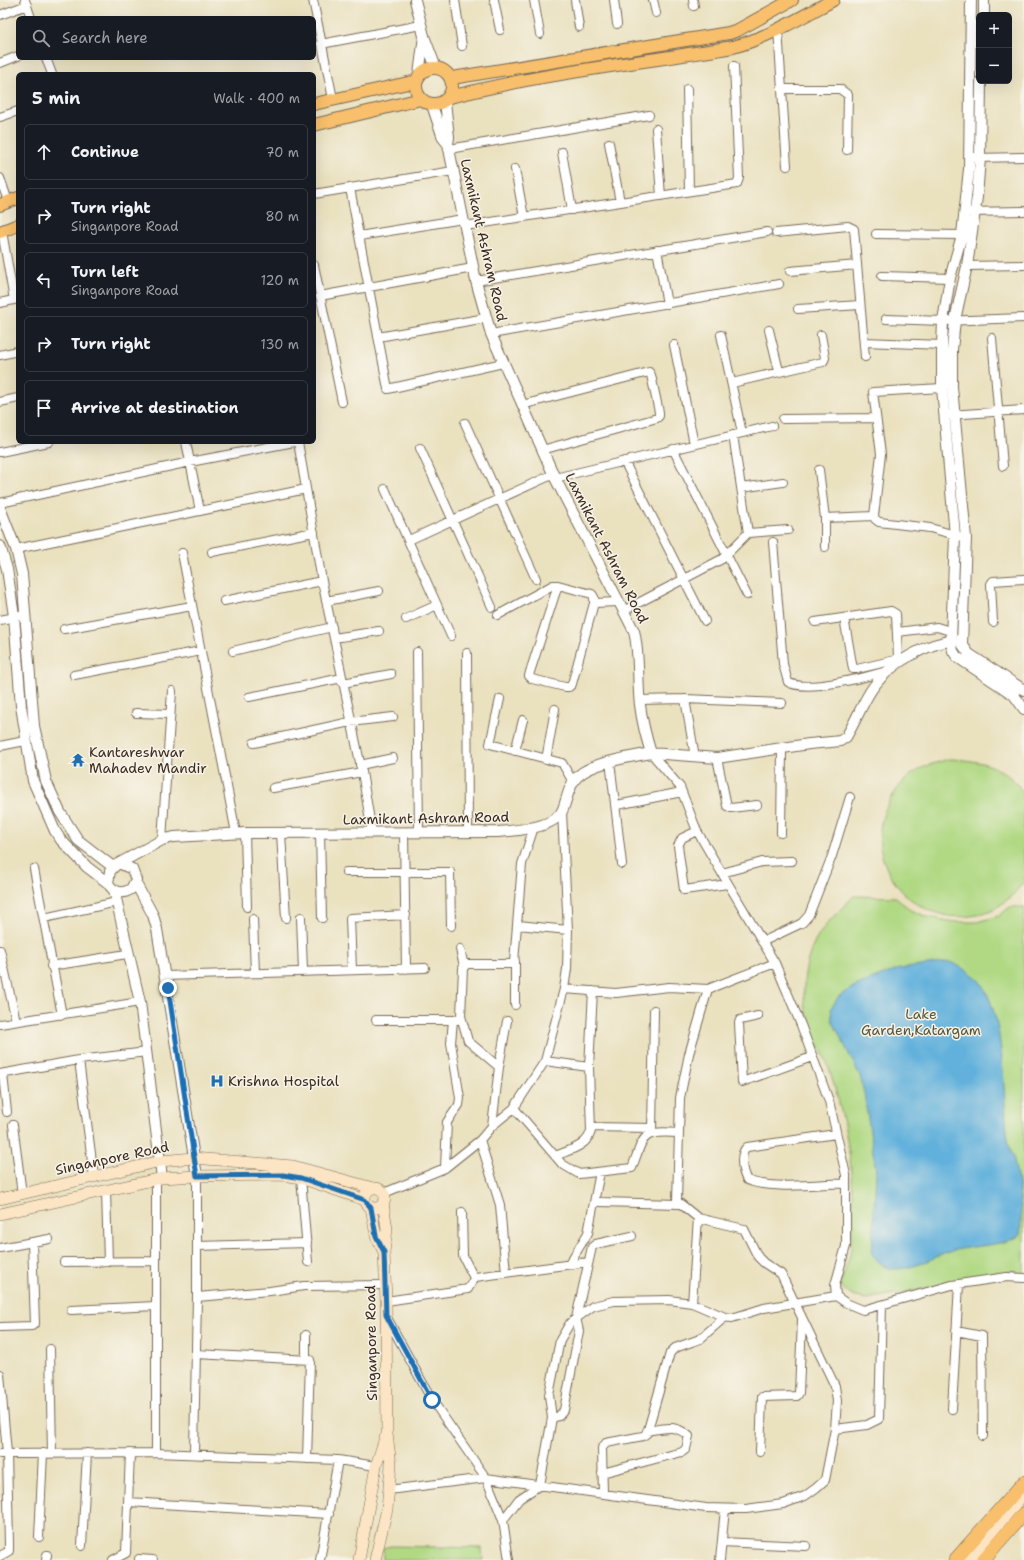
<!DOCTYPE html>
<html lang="en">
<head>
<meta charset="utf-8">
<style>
	:root { --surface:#171b24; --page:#20242c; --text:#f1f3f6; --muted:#9ea1a6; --line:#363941 }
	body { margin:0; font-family:"Shantell Sans",sans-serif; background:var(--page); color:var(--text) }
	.controls { position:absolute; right:12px; top:12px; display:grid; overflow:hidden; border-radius:6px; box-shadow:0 4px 16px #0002 }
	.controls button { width:36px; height:36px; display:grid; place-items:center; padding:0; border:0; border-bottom:1px solid var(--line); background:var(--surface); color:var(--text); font:20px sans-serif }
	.stop { position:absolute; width:12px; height:12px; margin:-9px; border:3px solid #1f6fb2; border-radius:50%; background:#fff }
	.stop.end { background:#1f6fb2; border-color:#fff; box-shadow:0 1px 4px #0008 }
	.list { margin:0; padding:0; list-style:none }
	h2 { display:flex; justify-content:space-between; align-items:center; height:52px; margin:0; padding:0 16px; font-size:17px }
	h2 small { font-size:13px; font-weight:400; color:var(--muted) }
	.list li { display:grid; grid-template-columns:26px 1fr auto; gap:12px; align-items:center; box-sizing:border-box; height:56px; margin:0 8px 8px; padding:0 8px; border:1px solid var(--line); border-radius:6px }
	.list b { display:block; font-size:15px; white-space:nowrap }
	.list p { margin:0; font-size:13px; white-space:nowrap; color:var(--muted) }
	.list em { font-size:13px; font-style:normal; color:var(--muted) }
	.icon { flex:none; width:22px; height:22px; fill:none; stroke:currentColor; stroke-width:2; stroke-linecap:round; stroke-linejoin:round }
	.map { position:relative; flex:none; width:1024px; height:1560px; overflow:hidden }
	.search { position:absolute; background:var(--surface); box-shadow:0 4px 16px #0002; left:16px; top:16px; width:300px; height:44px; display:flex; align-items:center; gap:10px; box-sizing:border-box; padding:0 14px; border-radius:6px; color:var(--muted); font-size:15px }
	.panel { position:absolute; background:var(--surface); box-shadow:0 4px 16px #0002; left:16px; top:72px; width:300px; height:372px; border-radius:6px }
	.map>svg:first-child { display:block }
</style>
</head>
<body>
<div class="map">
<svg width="1024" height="1560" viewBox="0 0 1024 1560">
	<rect width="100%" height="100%" fill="#f7f3e8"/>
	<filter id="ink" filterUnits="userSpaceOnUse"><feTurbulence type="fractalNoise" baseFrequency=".025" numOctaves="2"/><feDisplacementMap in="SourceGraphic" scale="8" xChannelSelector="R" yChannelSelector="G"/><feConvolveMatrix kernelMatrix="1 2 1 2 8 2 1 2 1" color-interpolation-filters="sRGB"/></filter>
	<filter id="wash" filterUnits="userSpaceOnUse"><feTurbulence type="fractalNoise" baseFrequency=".012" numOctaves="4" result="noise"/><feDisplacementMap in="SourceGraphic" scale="16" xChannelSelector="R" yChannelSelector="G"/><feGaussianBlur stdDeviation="0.9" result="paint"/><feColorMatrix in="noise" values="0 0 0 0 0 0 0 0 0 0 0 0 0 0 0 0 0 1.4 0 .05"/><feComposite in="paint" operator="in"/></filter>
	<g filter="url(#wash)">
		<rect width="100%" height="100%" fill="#eae1bf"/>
		<!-- green -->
		<path fill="#b1d984" stroke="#768251" d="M948,759C980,760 1006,765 1024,794V882C1014,894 1004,905 989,911C920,939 851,860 892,797C899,785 909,774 922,768C930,764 940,762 948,759Z
			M854,896L896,897L910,910L928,917L954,922H977L999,916L1010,907H1024V1274L1013,1271L959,1279L924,1289L866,1299L852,1296L840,1286C843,1276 847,1265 850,1254C852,1247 851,1238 852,1230C856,1179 847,1127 832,1078C827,1058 815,1041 809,1022C800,997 803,963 816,940C825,923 840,910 854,896Z
			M391,1546L482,1548L483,1560H383V1548Z"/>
		<!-- water -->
		<path fill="#62b1dc" stroke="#4e6e7d" d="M950,962C961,967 973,972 980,982C1007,1017 1002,1097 1008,1139C1009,1148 1014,1157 1015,1165C1019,1188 1023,1211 1020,1235C1006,1246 973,1245 953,1251C934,1256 914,1270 894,1269C884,1269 878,1261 872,1254L876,1171L864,1093L860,1076L832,1020L831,1008L839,996L855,986L899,969Z"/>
	</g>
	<g filter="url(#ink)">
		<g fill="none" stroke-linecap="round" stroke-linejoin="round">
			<!-- minor casing -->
			<g stroke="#786a56" stroke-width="10">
				<path id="minor" d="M25,0L31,18
					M313,0L333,99
					M455,0L462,46
					M494,0L500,30
					M534,0L540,34
					M575,0L579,27
					M614,0L617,24
					M653,0L656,13
					M693,0L694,6
					M0,15L27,5
					M778,29L787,166
					M321,44L421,25
					M46,58L52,74
					M0,63L18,56
					M687,89L689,191
					M782,89H840L848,95L847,150
					M0,117L18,111
					M656,129L661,196
					M609,143L620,202
					M449,149L649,115
					M562,152L572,210
					M975,158L1024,157
					M515,169L524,217
					M0,178L8,201
					M350,188L388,389L503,363
					M314,194L453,171
					M969,212L1024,211
					M465,226L737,184L739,178L734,66
					M2,231L14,300
					M776,233L848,226L854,229L865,357
					M876,234L962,235
					M359,236L463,219
					M657,250L667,304
					M314,265L342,402
					M967,266L1024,265
					M790,271L857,265
					M882,276L950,278
					M476,281L767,232
					M320,296L473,268
					M0,303L18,299
					M798,309L860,305
					M886,319L943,321L1024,318
					M769,330L779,371
					M491,334L779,284
					M721,335L742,433
					M378,337L486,318
					M992,338L1003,466
					M864,342L942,345
					M674,345L694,444
					M0,355L18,351
					M732,383L823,362L825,358L821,335
					M942,388L873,392L881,454L874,516L875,519L879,522L930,528L966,538
					M0,402L18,398
					M522,405L645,373L649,372L651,375L659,412V416L657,418L542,450
					M949,415L1024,410
					M783,419L876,418
					M465,423L536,579
					M186,442L200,511
					M298,442L322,581L362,772L372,833
					M420,448L492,607
					M673,449L747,595
					M0,452L49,442
					M624,461L705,621
					M819,470L825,518
					M555,478L772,426
					M741,488L783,482
					M385,489L451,636
					M0,503L190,462L294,442
					M748,533L788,530
					M409,540L554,474
					M773,542L783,664L788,682C805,693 867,677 887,671
					M825,547V518L874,516
					M16,549L306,489
					M212,552L314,532
					M182,553L236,833
					M558,585L530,672L529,676L532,679L565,687H569L572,684L594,603
					M224,601L322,581
					M326,601L379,591
					M623,611L722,559L748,533L733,435
					M498,615L553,585H558L592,594L594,597V603L618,602
					M406,619L437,605
					M0,620L26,615
					M815,622L891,611L896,614L898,657L895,660L857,669H853L844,618
					M993,622L991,584L993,581L1024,579
					M64,629L192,606
					M898,632L937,627L950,631
					M334,638L379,631
					M233,651L332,627
					M417,652L419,832
					M467,653L468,832
					M74,675L201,651
					M343,683L391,674
					M249,697L342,678
					M500,699L490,744L562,763L573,782
					M685,699L695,757
					M639,700L685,699L782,703
					M136,713L170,714
					M254,743L350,722L393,717
					M0,746L25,741
					M515,751L523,720
					M651,753L680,787L697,831L775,963L801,1025L829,1101L846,1175V1246L835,1285L836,1296L846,1303L863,1310L952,1285L1007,1277L1024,1278
					M717,758L727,806L731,808L757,805
					M546,760L555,709
					M610,761L622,864
					M360,765L393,758
					M273,788L362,772
					M617,805L682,792
					M697,831L682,838L678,846L684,890L728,884
					M404,832L406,969
					M245,833L247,907
					M281,833L286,918
					M320,833L322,918
					M781,833L782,749
					M162,840L172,691
					M34,869L62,1015
					M346,872H450L451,926
					M722,873L762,862L792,861
					M301,917L303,971
					M44,918L117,902
					M253,919L255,973
					M518,925L568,930
					M762,942L802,923L809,915L832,856L850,797
					M460,949L464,966
					M0,950L16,1021
					M51,966L127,954
					M352,970L350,918L406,915
					M165,976L425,968
					M564,989L616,993L669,987L708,989L775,963
					M515,1005V961
					M758,1016L740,1020L739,1023L742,1082L812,1057
					M376,1020H457
					M0,1024L140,1002
					M79,1060L94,1177
					M545,1061L589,1067
					M499,1067L507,1021
					M0,1074L79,1060L147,1052
					M3,1074L7,1112
					M514,1108L562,1164L579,1174L632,1168C644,1136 641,1130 678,1133
					M13,1125L22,1194
					M492,1126L499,1067L468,1041L461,1016L463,968L467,964H512L514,962L522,864L534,827
					M591,1127L652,1128
					M652,1132L654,1010
					M836,1134L747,1147C739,1154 742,1172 747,1180C771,1190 819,1184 846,1183
					M480,1140L500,1205L506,1273
					M555,1156C569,1150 587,1147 591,1131L589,1067L593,991
					M445,1168L447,1122L459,1105L460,1098L451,1043L453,1020
					M301,1178L308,1262
					M106,1190L108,1262
					M384,1193L445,1168L480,1140L492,1126L514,1108L545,1061L564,989L567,969L568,930L562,812
					M599,1202L680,1204
					M462,1212L463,1256L474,1278
					M197,1246L307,1243
					M0,1248L49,1239
					M64,1262L156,1261
					M569,1264L588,1233L600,1172
					M197,1297L270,1291L304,1286L386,1285
					M386,1301L468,1289L475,1277L588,1262
					M692,1303L698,1218
					M71,1310L156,1306
					M386,1316L432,1400L486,1478L503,1520L509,1560
					M0,1327L32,1326L35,1323L32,1242
					M956,1331L982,1336L983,1436
					M306,1335V1359
					M50,1349L52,1453
					M196,1354L310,1360L307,1459
					M0,1374L7,1453L9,1544V1551L0,1556
					M952,1409L959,1284
					M552,1418L559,1416L564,1410L579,1331L576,1318L592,1247L596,1244L632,1236
					M835,1429L867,1425L879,1419L882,1305
					M760,1452L762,1397L797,1396L799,1393L802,1320
					M156,1453V1179
					M0,1454L156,1453L338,1460L376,1466
					M194,1454L197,1297V1176
					M602,1473L682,1452L686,1449L689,1436C674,1424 666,1428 647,1431
					M388,1490L486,1478L706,1508L746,1509L783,1504L805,1496L816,1488L825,1480L835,1429L837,1401L835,1386L781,1274L764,1263L758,1257L744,1229L698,1218L677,1201L680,1098L689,1054L708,989
					M603,1493L602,1448L606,1443L643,1436L647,1433L670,1353L675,1348L700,1339L725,1317
					M128,1502L329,1514
					M503,1520L519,1499L540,1485L552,1418L549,1395L560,1340L570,1323L593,1306L614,1301L669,1300L692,1303L725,1317L732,1318L764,1308L836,1296
					M39,1537L43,1453
					M722,1542L806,1546
					M82,1546L87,1453
					M139,1559L153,1560
					M46,1560L47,1555
					M113,1560L126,1553L130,1453
					M320,1560L338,1460
					M720,1560L725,1509"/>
			</g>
			<!-- tertiary casing -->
			<g stroke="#786a56" stroke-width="12">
				<path id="tertiary" d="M415,0L424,36L419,75
					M971,0L969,169L962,235L950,278L943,321L942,345V388L955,536L951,640L953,651L957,657L1014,695L1024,709
					M984,15V0
					M424,36L436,68
					M981,81L980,158L977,197L967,266L955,320L952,350V387L966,538L962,644L969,654L1024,690
					M432,105L443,138L448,144
					M0,508L16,549L22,574L34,726L46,781L60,812L78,840L113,867
					M0,546L7,569L14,616L21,706L33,781L55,831L61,840L87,867L108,883
					M651,753L717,758L809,744L831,742L840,741L846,737C856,721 863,701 874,686C892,662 927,643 956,640
					M121,864L132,869L136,880L131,889C122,895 113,892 108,883L110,871L116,865L162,840L174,837L245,833L496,832C513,831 556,829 563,809C567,799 569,784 578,776C593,762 631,757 651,753C646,737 642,721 640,705C637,680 640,656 634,631L555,478L491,334L476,281L448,144L449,137L445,102
					M135,882L153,915L157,929L197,1176
					M114,890L140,1002L162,1178"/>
			</g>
			<!-- secondary casing -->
			<g stroke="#786a56" stroke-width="12">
				<path id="secondary" d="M365 1198a10 10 0 1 1 20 0a10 10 0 1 1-20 0Z
					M0,1199L161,1161L193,1158L293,1166L373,1188
					M371,1207L376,1236L384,1252
					M0,1214L162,1178L197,1176L283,1175L301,1178L365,1200
					M359,1560L376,1466L385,1438
					M375,1560L387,1509L391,1465L387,1434L386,1301L384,1252L387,1229L383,1203
					M968,1560L1024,1494"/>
			</g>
			<!-- primary casing -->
			<g stroke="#786a56" stroke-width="14">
				<path id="primary" d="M416 86a18 18 0 1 1 36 0a18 18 0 1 1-36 0Z
					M452,78L729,33L738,30L792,0
					M450,97C542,73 639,63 733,47C769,37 800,18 833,0
					M314,104L417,81
					M314,125L421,99
					M0,205L18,198
					M0,232L18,225"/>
			</g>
			<!-- trunk casing -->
			<g stroke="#786a56" stroke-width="14">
				<path id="trunk" d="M955,1560L1024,1482
					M983,1560L1024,1513"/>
			</g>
			<!-- minor -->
			<use href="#minor" stroke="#fff" stroke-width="8"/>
			<!-- tertiary -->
			<use href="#tertiary" stroke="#fff" stroke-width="10"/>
			<!-- secondary -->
			<use href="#secondary" stroke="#fce5c4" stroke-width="11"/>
			<!-- primary -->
			<use href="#primary" stroke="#f8bf6c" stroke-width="12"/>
			<!-- trunk -->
			<use href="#trunk" stroke="#f8bf6c" stroke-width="13"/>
		</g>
	</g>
	<g fill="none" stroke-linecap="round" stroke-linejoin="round" filter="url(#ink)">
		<!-- route -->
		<path stroke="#1f6fb2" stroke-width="5" d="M168,988L197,1176L283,1175L301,1178L365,1200L371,1208L376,1236L384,1252L386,1315L432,1400"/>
	</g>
	<!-- icons -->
	<defs>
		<g id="temple-bare" transform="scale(1.08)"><path d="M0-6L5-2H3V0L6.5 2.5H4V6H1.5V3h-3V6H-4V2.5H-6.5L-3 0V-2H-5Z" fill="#1f6fb2" stroke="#f7f3e8" stroke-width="2.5" paint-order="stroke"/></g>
		<g id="hospital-bare" transform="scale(1.08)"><path d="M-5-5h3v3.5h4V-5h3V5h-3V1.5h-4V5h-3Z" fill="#1f6fb2" stroke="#f7f3e8" stroke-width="2.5" paint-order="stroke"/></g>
	</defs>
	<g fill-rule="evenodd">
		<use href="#temple-bare" x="78" y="760"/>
		<use href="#hospital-bare" x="217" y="1081"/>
	</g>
	<g text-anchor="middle" stroke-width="3" stroke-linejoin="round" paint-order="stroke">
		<!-- street labels -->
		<g font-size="14" fill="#3b2a1e" stroke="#f7f3e8">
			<text transform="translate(484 240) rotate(77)" y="5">Laxmikant Ashram Road</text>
			<text transform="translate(607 548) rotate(63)" y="5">Laxmikant Ashram Road</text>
			<text transform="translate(426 818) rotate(-1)" y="5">Laxmikant Ashram Road</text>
			<text transform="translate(112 1158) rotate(-12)" y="5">Singanpore Road</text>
			<text transform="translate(371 1343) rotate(-91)" y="5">Singanpore Road</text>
		</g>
		<!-- poi labels -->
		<g font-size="14" fill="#3b2a1e" stroke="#f7f3e8" text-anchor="start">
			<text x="89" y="757">Kantareshwar<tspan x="89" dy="16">Mahadev Mandir</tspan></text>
			<text x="228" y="1086">Krishna Hospital</text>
		</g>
		<!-- park labels -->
		<g font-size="14" fill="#585638" stroke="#f7f3e8">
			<text x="921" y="1019">Lake<tspan x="921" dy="16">Garden,Katargam</tspan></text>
		</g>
	</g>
</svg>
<div class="controls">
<button>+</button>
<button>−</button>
</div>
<div class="stop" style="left:432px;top:1400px"></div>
<div class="stop end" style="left:168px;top:988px"></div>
<div class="search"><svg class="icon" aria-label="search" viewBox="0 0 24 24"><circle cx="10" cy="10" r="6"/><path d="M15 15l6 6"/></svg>Search here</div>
<section class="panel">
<h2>5 min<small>Walk · 400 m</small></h2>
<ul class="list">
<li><svg class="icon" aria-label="ahead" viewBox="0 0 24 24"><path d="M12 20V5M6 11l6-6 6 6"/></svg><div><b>Continue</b></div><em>70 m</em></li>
<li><svg class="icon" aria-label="right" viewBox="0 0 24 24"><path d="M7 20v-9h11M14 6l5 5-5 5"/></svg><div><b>Turn right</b><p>Singanpore Road</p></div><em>80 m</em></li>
<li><svg class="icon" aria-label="left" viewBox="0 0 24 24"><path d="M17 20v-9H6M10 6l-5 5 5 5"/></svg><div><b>Turn left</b><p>Singanpore Road</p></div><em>120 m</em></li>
<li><svg class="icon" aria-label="right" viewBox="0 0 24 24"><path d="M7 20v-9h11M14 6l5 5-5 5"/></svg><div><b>Turn right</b></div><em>130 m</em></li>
<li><svg class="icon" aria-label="arrive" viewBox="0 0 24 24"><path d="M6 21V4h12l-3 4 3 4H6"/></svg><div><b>Arrive at destination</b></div></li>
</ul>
</section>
</div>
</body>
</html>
